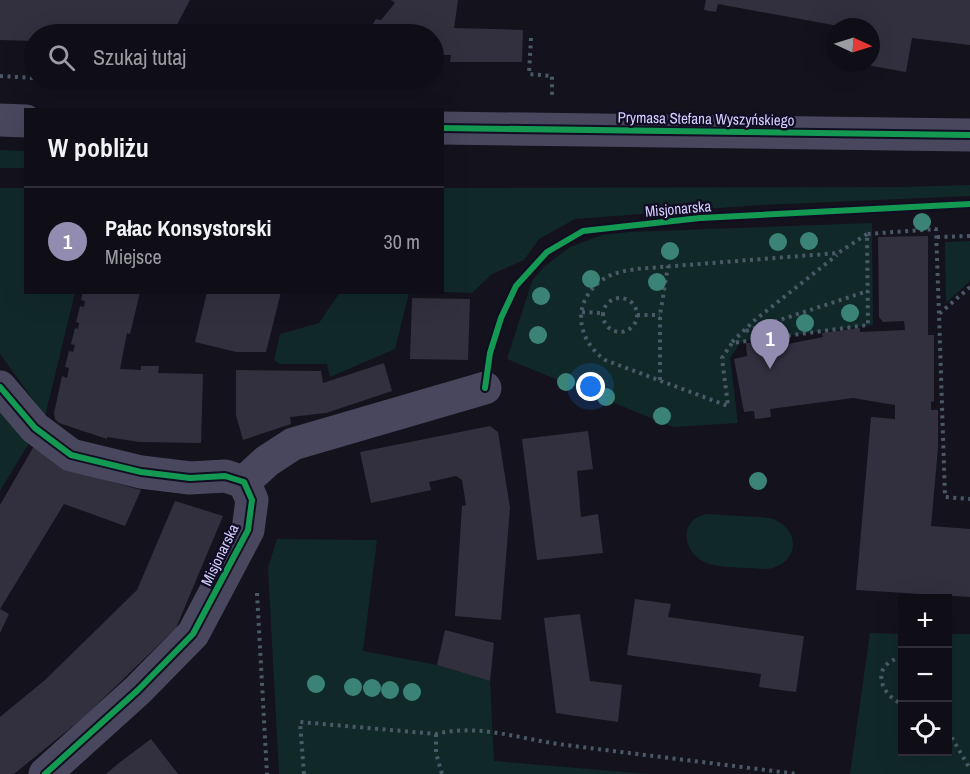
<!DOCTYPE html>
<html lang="pl">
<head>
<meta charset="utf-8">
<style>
	:root { --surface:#0f0e16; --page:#18171f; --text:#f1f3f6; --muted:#9b9ca1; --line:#2f2e35; --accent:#918cb0 }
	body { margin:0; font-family:"Archivo Narrow",sans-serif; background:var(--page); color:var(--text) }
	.controls { position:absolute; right:18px; bottom:18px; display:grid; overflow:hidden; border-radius:0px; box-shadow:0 6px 24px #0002 }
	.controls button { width:54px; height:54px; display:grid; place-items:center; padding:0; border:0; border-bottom:2px solid var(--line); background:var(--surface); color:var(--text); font:30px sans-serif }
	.compass { position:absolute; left:826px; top:18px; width:54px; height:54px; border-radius:50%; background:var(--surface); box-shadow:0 6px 24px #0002; rotate:94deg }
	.you { position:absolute; left:591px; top:387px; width:21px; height:21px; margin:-15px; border:4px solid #fff; border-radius:50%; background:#1a73e8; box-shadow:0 0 0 9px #1a73e833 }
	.badge { display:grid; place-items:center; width:39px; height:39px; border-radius:50%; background:var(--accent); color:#fff; font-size:20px; font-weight:700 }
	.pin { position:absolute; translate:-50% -50px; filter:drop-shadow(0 2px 3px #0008) }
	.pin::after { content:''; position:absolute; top:32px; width:21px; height:18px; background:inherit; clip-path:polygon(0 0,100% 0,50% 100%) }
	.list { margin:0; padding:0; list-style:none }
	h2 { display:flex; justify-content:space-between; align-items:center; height:78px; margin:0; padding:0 24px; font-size:26px }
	h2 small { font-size:20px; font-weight:400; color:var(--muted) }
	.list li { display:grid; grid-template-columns:39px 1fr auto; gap:18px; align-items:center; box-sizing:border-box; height:108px; padding:0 24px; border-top:2px solid var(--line) }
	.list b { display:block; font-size:22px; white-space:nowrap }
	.list p { margin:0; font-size:20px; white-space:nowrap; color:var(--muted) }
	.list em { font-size:20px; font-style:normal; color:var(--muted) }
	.icon { flex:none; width:33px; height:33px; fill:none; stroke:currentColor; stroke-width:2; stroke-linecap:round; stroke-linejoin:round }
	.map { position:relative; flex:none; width:970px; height:774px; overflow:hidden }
	.search { position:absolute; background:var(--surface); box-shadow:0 6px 24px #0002; left:24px; top:24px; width:420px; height:66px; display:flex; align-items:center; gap:15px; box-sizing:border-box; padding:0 21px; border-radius:33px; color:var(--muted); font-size:22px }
	.panel { position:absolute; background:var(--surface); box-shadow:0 6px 24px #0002; left:24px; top:108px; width:420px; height:186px; border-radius:0px }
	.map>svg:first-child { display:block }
</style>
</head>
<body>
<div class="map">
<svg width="970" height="774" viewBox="0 0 970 774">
	<rect width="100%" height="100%" fill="#14121d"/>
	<!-- green -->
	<path fill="#112829" d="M0,150L25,151V168H0Z
		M970,185V196L760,205L575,219L539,239L524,260L492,274L472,293L443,292V188L901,187Z
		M0,188H25L26,292L75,293L45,416L0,354Z
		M872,223L873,325L741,342L730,358L738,423L673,427L507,359L532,281L544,267L570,247L602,235L630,232Z
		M970,241V281L946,303L945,242Z
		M340,292L409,293L395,349L330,377L327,364H280L274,360L280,334L319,323Z
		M0,411L29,443L0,491Z
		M709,514L770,518C802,527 800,565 767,569C752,568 719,568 706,563C681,552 678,517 709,514Z
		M277,539L377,540L363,651L437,665L490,681L494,761L649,774H279L268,568Z
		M870,633L902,634V752H948V634H970V774H850Z"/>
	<!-- building -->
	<path fill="#32303f" d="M0,0H190L172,34H34V41L0,40Z
		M391,0H458L454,28L523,30L522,62H450L451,55H434V34H371V27L376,19L381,20L395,3Z
		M706,0H970V45L912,38L906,72L866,65L867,63H871V27H844L718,4L716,12L704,10Z
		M928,236V335H934V401L931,402V410H938V448L931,526L970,529V597L856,590L871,417L895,419V405L853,398L770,409L771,417L755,419L754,411L744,412L734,359L747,356L746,343L763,341V349L823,337L822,333L860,328V332L905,330L904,321L883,322L879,317L878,237Z
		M83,292H140L130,334L127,333L120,369L141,370V366H159L158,373L203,374L201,443L139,442L107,437V439L59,423L55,419L54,413L62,376L67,378L69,368L65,367L69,351L73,352L75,345L71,344L75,328L78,329L79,323L76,322L80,306L84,307L85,301L81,300Z
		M207,292H281L266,352H236L195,342Z
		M412,298L470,299L468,360L410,359Z
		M384,363L392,391L326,413L290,417L291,424L243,440L236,415V370L321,371L323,383Z
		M490,426L498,432L510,508L501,620L455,616L462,506L466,505L462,480L456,476L429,482L431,490L371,503L360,452Z
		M588,431L593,469L577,471L581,517L598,514L603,553L537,560L522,439Z
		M34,446L80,473L141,490L125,526L64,504L0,609L9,614L0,633V505Z
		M175,501L223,516L176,628L84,717L14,774H0V717L45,680L137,590Z
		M635,599L671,604L668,617L804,636L796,692L759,687L761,674L627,655Z
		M580,614L590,681L622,685L618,722L556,713L544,618Z
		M445,630L494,643L490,681L437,665Z
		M151,739L178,774H106L119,763Z"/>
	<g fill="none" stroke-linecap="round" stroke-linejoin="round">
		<!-- path -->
		<path stroke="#4a5967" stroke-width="4" stroke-dasharray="3 4.5" stroke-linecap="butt" d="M531,38L529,74L552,76V95
			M0,76L34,78
			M92,80L126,81
			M867,234L838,253L636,269C624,271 611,273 601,281C571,303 577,340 605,360L728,406L722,358L732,343L868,325L867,234L936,229L939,314
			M937,237L970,236
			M970,287L939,314L945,497L970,499
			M603 315a17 17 0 1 1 34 0a17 17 0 1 1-34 0Z
			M582,312L602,313
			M637,315H660
			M746,331L868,291
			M732,342L755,320L837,255
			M490,354C503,307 521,266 565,240C594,222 633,225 666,222C767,212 869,209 970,204
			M660,380V315L668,266
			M257,593L267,774
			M902,657C871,664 878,693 902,704
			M948,731L970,769
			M436,734V753L442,774
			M304,774L300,722L436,734C480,723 522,740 566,745C643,755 720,764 797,774"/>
		<!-- minor -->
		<path stroke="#48475e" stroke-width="33" d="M0,120L26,121
			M442,128L970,135
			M0,387L35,428L71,455L141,472L190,478L225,476L244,482L252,500L248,530L193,634L138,690L45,774
			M244,482L267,461L293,444L485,388"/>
		<!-- cycleway casing -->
		<g stroke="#110d22" stroke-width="10">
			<path id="cycleway" d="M442,128L970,135
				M0,387L35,428L71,455L141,472L190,478L225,476L244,482L252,500L248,530L193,634L138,690L45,774
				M485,388L490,353L501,318L516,286L547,252L583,231L700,218L970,204"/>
		</g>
		<!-- cycleway -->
		<use href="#cycleway" stroke="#139951" stroke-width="6"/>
	</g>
	<!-- trees -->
	<g fill="#3a8376">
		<circle cx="922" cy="222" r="9"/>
		<circle cx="809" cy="241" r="9"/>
		<circle cx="778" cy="242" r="9"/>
		<circle cx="670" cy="251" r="9"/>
		<circle cx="591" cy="279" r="9"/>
		<circle cx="657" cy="282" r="9"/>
		<circle cx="541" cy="296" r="9"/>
		<circle cx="850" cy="313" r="9"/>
		<circle cx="805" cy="323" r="9"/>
		<circle cx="538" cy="335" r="9"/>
		<circle cx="566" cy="382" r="9"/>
		<circle cx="606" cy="397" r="9"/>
		<circle cx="662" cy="416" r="9"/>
		<circle cx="758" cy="481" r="9"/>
		<circle cx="316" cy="684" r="9"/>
		<circle cx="353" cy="687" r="9"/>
		<circle cx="372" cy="688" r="9"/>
		<circle cx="390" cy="690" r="9"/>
		<circle cx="412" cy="692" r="9"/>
	</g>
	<g text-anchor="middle" stroke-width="5" stroke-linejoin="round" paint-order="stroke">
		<!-- street labels -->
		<g font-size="15" fill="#d4ceff" stroke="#110d22">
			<text transform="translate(706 119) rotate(1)" y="5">Prymasa Stefana Wyszyńskiego</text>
			<text transform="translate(678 209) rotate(-5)" y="5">Misjonarska</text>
			<text transform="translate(220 555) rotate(-64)" y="5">Misjonarska</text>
		</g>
	</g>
</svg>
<div class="controls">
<button>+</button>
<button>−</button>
<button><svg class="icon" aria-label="locate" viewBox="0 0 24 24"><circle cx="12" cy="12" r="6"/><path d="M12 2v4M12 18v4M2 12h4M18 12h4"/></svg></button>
</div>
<svg class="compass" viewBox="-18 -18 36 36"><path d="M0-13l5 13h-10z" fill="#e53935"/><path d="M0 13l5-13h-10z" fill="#9b9ca1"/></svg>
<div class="you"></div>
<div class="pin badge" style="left:770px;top:369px">1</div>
<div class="search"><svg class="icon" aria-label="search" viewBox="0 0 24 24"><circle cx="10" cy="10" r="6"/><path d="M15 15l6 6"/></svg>Szukaj tutaj</div>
<section class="panel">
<h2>W pobliżu<small></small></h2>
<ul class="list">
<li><span class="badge">1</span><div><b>Pałac Konsystorski</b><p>Miejsce</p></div><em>30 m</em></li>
</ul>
</section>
</div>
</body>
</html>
